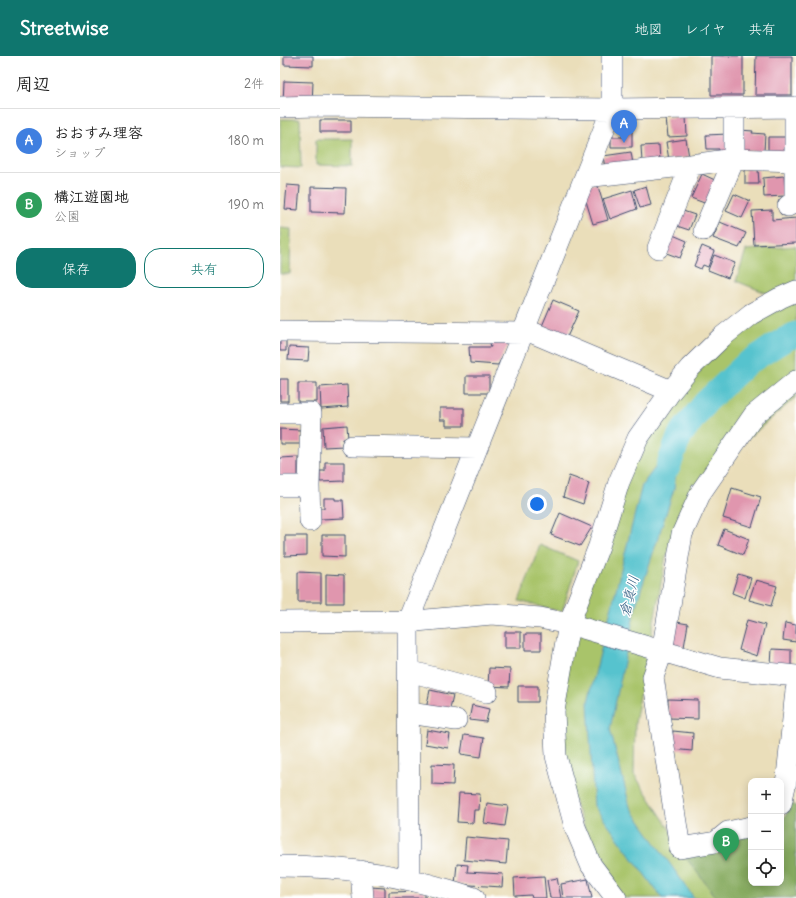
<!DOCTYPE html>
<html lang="ja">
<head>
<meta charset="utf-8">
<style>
	:root { --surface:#fff; --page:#f6f6f6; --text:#222; --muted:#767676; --line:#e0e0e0; --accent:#0f766e }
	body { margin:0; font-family:Delius,"Klee One",sans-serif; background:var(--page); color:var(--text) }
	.controls { position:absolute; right:12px; bottom:12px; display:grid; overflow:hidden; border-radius:8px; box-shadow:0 2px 10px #0003 }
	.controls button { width:36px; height:36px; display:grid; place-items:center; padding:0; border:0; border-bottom:1px solid var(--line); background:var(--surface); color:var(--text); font:20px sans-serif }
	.you { position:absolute; left:257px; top:448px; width:14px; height:14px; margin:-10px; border:3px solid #fff; border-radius:50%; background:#1a73e8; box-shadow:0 0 0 6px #1a73e833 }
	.badge { display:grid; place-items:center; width:26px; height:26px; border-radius:50%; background:var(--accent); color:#fff; font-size:13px; font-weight:700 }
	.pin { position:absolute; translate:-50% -33px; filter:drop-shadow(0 1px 2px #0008) }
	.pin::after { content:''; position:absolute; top:21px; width:14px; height:12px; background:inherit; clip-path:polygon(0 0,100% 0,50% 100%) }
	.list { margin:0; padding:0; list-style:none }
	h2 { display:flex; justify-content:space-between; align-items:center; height:52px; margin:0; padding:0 16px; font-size:17px }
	h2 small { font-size:13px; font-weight:400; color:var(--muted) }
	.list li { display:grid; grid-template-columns:26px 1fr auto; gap:12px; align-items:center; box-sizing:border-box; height:64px; padding:0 16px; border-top:1px solid var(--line) }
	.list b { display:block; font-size:15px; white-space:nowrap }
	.list p { margin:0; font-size:13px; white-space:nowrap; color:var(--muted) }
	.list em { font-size:13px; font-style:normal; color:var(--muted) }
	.actions { display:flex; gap:8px; padding:12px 16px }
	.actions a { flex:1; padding:9px 0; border:1px solid var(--accent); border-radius:16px; text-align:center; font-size:14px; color:var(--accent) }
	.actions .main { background:var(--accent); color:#fff }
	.icon { flex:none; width:22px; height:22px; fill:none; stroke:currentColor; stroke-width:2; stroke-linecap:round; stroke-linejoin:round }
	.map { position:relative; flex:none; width:516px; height:842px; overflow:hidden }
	header { display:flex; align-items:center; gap:24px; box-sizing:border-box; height:56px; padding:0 20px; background:var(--accent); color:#fff }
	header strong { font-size:19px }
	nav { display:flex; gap:22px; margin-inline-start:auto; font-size:14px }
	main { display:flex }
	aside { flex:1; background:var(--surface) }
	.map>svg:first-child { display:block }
</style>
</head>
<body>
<header>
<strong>Streetwise</strong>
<nav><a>地図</a><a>レイヤ</a><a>共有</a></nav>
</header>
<main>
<aside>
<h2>周辺<small>2件</small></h2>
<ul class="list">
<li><span class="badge" style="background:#3f7fe0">A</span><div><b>おおすみ理容</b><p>ショップ</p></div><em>180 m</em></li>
<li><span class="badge" style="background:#2e9e5b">B</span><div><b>構江遊園地</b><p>公園</p></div><em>190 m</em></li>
</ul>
<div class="actions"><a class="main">保存</a><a>共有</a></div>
</aside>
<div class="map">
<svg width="516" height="842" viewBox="0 0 516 842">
	<rect width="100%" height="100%" fill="#fff"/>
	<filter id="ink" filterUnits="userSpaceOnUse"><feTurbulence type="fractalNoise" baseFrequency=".025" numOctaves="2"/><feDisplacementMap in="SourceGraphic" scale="8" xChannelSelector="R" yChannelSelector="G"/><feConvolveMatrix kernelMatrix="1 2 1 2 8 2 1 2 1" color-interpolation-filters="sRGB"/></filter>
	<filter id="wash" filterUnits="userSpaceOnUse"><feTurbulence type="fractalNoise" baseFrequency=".012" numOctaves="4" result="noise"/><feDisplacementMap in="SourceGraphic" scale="16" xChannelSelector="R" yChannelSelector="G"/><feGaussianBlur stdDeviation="0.9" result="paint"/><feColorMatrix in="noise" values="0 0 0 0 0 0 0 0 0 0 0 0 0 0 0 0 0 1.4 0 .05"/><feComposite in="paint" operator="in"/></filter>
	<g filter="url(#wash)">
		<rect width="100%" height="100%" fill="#eadeba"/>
		<!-- green -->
		<path fill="#a9c46b" stroke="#627a64" d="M0,63H20L21,112L0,111Z
			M36,83H72V110L36,109Z
			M0,172L11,173L10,218H0Z
			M516,190V226L489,238L456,225L466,194Z
			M516,245V341L435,411L386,501L355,667L354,718L418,817L437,842H331L276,698L285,601L354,391L421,302L486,258Z
			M260,489L298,505L282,556L239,545Z"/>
		<!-- forest -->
		<path fill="#86aa5f" stroke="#506c5e" d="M512,747L516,750V842H437L403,798L471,772V827H501V768Z"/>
		<!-- water -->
		<path fill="#57c3ce" stroke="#397996" d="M400,379L394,433L356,549L330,673L350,751L414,842H382L314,750L308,646L362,429Z"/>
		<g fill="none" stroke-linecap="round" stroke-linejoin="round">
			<!-- river -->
			<path stroke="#57c3ce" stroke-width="25" d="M388,411L400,379L426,346L466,308L502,285L516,278"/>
		</g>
		<g id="blocks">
			<!-- building -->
			<path fill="#e096ae" d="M4,0H33V10L4,9Z
				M431,0H463V39H431Z
				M476,0H512V39H475Z
				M4,25L33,26L32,48H3Z
				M406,60L407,80L388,81L386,62Z
				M40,64H71V76H40Z
				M460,74L473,75L472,77L485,78L484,96L459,94Z
				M343,75H352V91H331V81H343Z
				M448,78V96H439V93H427L426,79Z
				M488,81H509L508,98H488Z
				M406,83L409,101L389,104L386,86Z
				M379,89L380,105L362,106L361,90Z
				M351,96L353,108L325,112L323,100Z
				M465,113H478L479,128H465Z
				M422,118L437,125L427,148L411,142Z
				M504,120L505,140L484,141L483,122Z
				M317,127L328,164L313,168L302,132Z
				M7,129L20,130L18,154L5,153Z
				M366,130L371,149L360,152L354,134Z
				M31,131L66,132L65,157L31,156Z
				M352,134L357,153L330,163L323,143Z
				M454,138L470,145L462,162L446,155Z
				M397,153L415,159L409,174L391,168Z
				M492,154V164L516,162V187L474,189L472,155Z
				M440,166L466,177L459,192L433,182Z
				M393,179L407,185L400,202L381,195Z
				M422,190L434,195L428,211L423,209L421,213L414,210Z
				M434,199L455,207L448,222L428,214Z
				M273,244L299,255L287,281L262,270Z
				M0,284L6,285V295H0Z
				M210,287H229L218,309L190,307L189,291H211Z
				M9,291L29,292L28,305L8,304Z
				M186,320H209V337H186Z
				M0,323H8V345H0Z
				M18,327H37V346H18Z
				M67,329L68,351L41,353L40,331Z
				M160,352H184V370H166V364H160Z
				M67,369L68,383H63L64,390L44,391L43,371Z
				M0,373L21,374V388H0Z
				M18,401V422H0V402Z
				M45,406H64V425L40,426V415H45Z
				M289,420L309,427L303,448L283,441Z
				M452,432L481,441L472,471L443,462Z
				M44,442H55V444H63L64,462L40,463L39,452H44Z
				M280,457L312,471L300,490L271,479Z
				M444,473L469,483L463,499L438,489Z
				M42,479H65V501L42,500Z
				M5,480H27V499L5,500Z
				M18,516L41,517V546H18Z
				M46,518L64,519V547H46Z
				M458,518L471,522L465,542L452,537Z
				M476,524L497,530L491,550L469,544Z
				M467,564L485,569L477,600L459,594Z
				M391,565L408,568L404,591L388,588Z
				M505,567L516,569V586L503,584Z
				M225,576H241V592H225Z
				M245,578H261V594H245Z
				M492,593L511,594V610L491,609Z
				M209,612L230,613L229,631L208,630Z
				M238,630H258V646H238Z
				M150,634L173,639L169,657L146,653Z
				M388,643L418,644V663L388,662Z
				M192,649L209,653L206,666L189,664Z
				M147,674L170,678L168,692L145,688Z
				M393,675L413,677L412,695L391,693Z
				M184,679L204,682L201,701L181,698Z
				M152,708L174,709L173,729L152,728Z
				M179,737L200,738L199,754H194L193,767L177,766Z
				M207,747L228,750L225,770L204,767Z
				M186,781L228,785L226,808L184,804Z
				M177,808L188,809L187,816L223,818L222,831L175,828Z
				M264,820L266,842H252L251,839L235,840L234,822Z
				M277,822L281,842H270L267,824Z
				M308,823L312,842H283L281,828Z
				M91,831L105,832V842H90Z
				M145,835V842H109V836Z"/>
		</g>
	</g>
	<g filter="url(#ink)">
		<use href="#blocks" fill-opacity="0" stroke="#3a496c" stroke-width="1"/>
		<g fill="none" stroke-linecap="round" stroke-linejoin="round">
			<!-- minor casing -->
			<g stroke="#3a496c" stroke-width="22">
				<path id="minor" d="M0,51L39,50L332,53L516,51
					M305,121L411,109L454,103L515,105
					M508,150L515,145V51
					M424,174L454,103V52
					M378,192L411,109
					M244,273L391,335
					M0,275L243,277
					M0,357H31L29,430H0
					M72,390L197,392
					M29,430L30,465
					M0,566L136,565L212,558L260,562L289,568L440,612L516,620
					M129,615L207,636
					M129,657L176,664
					M501,748L507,721L516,634
					M471,771L448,776L436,786L400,792L373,621L382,596L402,478L421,436L474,359L516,325
					M0,810C67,810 130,820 194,842
					M81,815L83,842
					M129,823L128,565L332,53V0
					M336,842L311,809L295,771L276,700L274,655L289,568L319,490L339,426L358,382L391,335L410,312L442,281L471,258L500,242L516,235"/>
			</g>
			<!-- minor -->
			<use href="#minor" stroke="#fff" stroke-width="21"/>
		</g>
	</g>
	<g text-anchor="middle" stroke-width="3" stroke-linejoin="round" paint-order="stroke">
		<!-- water labels -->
		<g font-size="14" font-style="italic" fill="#2d5b80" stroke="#fff">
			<text transform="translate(349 540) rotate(-76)" y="5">倉真川</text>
		</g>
	</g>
</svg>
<div class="controls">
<button>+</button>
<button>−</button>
<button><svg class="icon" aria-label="locate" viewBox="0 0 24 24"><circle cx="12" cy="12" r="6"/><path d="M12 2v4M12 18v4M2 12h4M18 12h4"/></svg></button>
</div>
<div class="you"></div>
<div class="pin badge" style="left:344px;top:87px;background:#3f7fe0">A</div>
<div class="pin badge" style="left:446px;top:805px;background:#2e9e5b">B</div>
</div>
</main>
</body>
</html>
